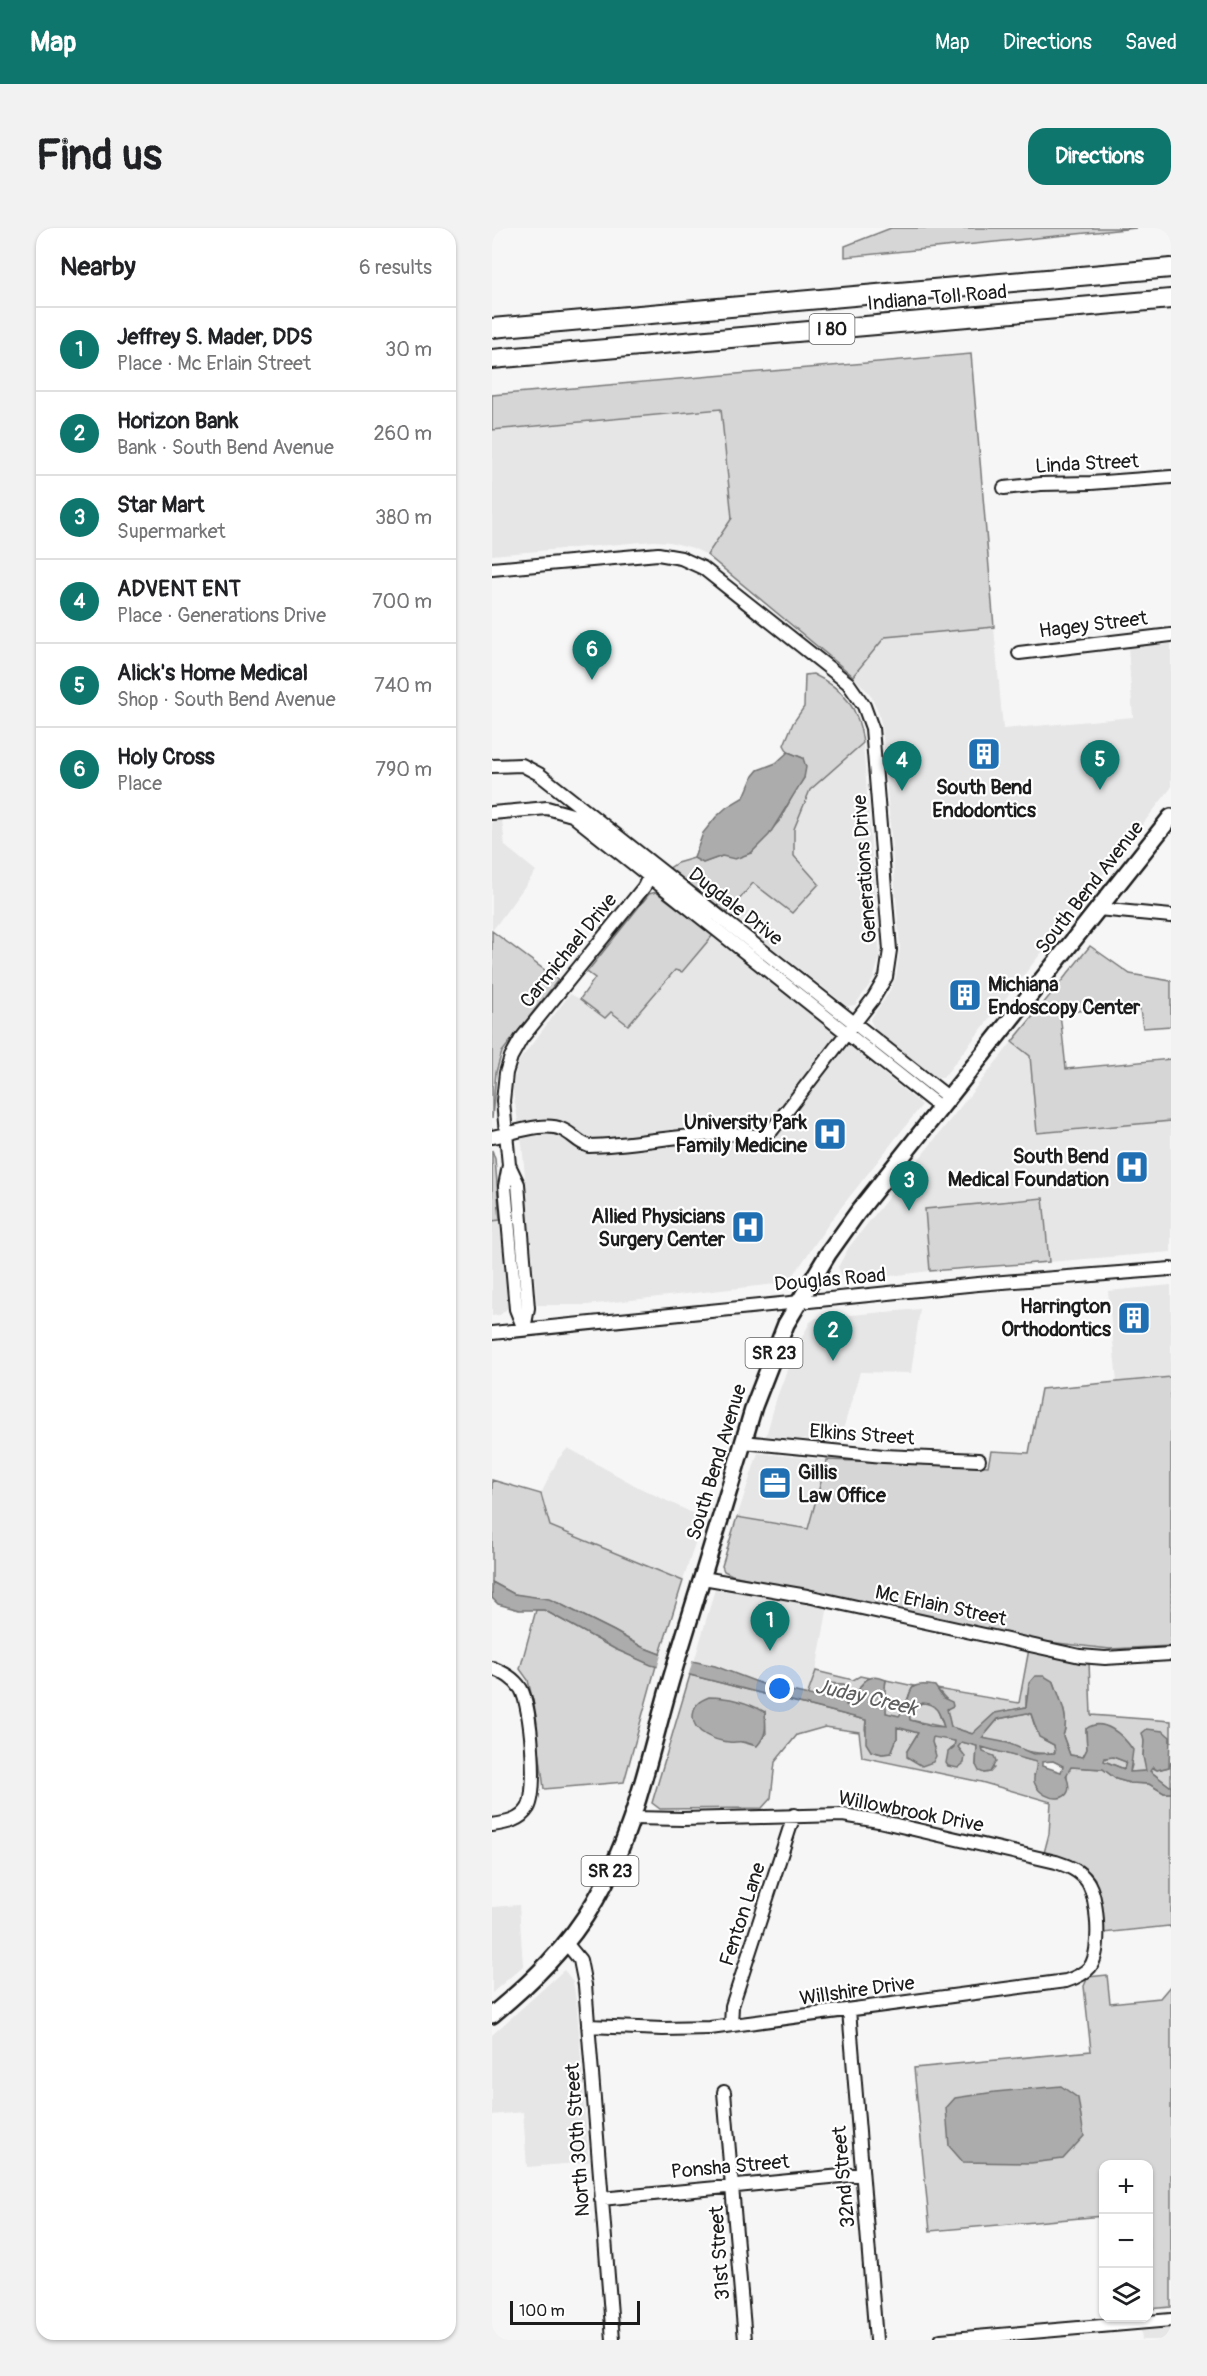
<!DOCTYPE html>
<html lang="en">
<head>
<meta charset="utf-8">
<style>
	:root { --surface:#fff; --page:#f2f2f2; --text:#202124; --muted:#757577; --line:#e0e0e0; --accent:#0f766e }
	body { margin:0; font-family:Pangolin,sans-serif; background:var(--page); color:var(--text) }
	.controls { position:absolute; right:18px; bottom:18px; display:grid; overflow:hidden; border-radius:12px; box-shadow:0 2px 4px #0004 }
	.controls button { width:54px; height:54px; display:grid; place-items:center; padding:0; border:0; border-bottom:2px solid var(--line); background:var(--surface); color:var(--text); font:30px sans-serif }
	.scale { position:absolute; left:18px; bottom:15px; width:130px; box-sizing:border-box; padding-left:6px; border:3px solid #1c1c1c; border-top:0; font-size:16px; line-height:21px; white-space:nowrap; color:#1c1c1c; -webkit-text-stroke:4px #fff; paint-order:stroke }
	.you { position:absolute; left:288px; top:1461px; width:21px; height:21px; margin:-15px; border:4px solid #fff; border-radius:50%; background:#1a73e8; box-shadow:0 0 0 9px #1a73e833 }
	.badge { display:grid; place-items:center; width:39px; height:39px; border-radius:50%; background:var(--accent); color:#fff; font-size:20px; font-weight:700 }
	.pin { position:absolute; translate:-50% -50px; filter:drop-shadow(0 2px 3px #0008) }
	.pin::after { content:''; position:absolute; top:32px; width:21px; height:18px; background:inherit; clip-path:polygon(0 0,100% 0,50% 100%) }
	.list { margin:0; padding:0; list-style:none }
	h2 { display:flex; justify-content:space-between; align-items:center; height:78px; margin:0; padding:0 24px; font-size:26px }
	h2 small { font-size:20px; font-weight:400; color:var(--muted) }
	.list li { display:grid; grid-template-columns:39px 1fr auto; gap:18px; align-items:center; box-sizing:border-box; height:84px; padding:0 24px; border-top:2px solid var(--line) }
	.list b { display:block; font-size:22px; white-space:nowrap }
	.list p { margin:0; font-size:20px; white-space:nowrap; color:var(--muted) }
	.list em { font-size:20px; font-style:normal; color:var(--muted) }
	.icon { flex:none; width:33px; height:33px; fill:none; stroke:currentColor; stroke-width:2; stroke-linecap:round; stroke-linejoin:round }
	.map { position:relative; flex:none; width:679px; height:2112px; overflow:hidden; border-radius:18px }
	header { display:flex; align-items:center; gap:36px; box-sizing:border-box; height:84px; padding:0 30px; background:var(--accent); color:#fff }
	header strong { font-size:28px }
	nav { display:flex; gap:33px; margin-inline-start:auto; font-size:21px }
	.intro { display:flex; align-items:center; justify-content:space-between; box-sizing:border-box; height:144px; padding:0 36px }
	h1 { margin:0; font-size:42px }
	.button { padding:15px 27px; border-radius:18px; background:var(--accent); color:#fff; font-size:21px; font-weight:700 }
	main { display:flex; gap:36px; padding:0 36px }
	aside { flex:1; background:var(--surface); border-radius:18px; box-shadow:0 2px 4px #0004 }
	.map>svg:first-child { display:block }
</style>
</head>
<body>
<header>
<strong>Map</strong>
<nav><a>Map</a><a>Directions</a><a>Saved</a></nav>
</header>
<div class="intro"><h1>Find us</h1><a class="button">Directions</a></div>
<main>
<aside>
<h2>Nearby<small>6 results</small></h2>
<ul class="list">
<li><span class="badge">1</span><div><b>Jeffrey S. Mader, DDS</b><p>Place · Mc Erlain Street</p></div><em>30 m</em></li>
<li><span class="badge">2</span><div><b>Horizon Bank</b><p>Bank · South Bend Avenue</p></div><em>260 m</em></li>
<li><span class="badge">3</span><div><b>Star Mart</b><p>Supermarket</p></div><em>380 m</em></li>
<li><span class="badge">4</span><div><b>ADVENT ENT</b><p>Place · Generations Drive</p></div><em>700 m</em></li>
<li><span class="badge">5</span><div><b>Alick's Home Medical</b><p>Shop · South Bend Avenue</p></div><em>740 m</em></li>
<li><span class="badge">6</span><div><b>Holy Cross</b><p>Place</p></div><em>790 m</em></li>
</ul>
</aside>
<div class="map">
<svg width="679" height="2112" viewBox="0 0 679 2112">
	<rect width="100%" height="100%" fill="#f6f6f6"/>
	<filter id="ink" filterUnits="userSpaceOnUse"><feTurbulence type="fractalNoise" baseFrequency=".0167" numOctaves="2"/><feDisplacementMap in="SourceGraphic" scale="12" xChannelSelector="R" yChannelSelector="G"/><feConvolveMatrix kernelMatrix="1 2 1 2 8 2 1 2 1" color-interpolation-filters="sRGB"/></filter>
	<g filter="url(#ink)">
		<!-- built -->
		<path fill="#e6e6e6" d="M229,181L240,290L215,327L201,320L178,314L162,313L0,327V202Z
			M502,399L511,501L641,489L636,419L679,416V560L451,850H445L382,800L378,792L396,766L404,749L408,720L390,499L386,483L378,466L361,448L393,409Z
			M371,515L388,729L381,752L363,777L355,778L236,685L261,655L327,656L302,628V601L318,562Z
			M10,591L13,618L44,643L0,703V592Z
			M221,707L430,877L340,991L299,1051L293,1055L95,1077H45L30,916L20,859L27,833L78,766L88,771L112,789L118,784L136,796L183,742L190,744Z
			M520,814L538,827L545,905L679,893V1024L557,1034L550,970L433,981L438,1043L366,1052L351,1050L346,1039L357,1019Z
			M8,992L16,1080L8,1087L0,1088V993Z
			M679,1057V1149L625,1154L616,1063Z
			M428,1081L419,1145L368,1144L347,1215L274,1208L285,1169L299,1131L318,1094L324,1090Z
			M76,1220L148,1260L211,1290L191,1353L58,1298L49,1266L66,1231Z
			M266,1225L335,1232L316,1301L245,1289Z
			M223,1361L336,1378L324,1443L315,1468L273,1457L232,1440L202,1434Z
			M27,1677L31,1738L0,1765V1679Z
			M72,1742L81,1753L85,1779L97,1934L35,1939L31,1884L0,1887V1807Z
			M679,2100V2112H650L649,2103Z"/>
		<!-- green -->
		<path fill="#d6d6d6" stroke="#797979" stroke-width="1.5" fill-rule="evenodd" d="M399,0H644L353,29V18Z
			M479,126L502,399L393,409L361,448L215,327L240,290L229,181L0,202V167Z
			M321,446C352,461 367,480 371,515L318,562L302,601V628L327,656L300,685L261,655L236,685L176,641L185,635L202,630L211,635L230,628L259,625L288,592L304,561L312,550L311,530L296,524L292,517L301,495L312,479L313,447Z
			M164,664L221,707L190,744L183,742L136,797L119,784L113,790L88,771L103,750L95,744L157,666Z
			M0,703L66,752L10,824L4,844L0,891Z
			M598,718L638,746L679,753V798L651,800L647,776L568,785L574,841L679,831V893L545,905L538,828L520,814Z
			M0,922L3,931L8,992L0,993Z
			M551,970L557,1034L438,1043L433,981Z
			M679,1149V1418L618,1421L556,1414L240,1347L232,1343L230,1338L245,1289L316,1301L335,1232L496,1238L499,1223L537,1225L549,1161Z
			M0,1252L49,1266L58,1298L191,1353L168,1426L150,1419L122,1403L66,1375L22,1366L0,1354Z
			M44,1382H52L123,1421L164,1438L132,1554L52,1561L41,1474L36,1452L28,1441Z
			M537,1421L597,1434L599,1487L679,1493V1515L678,1509L652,1513L651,1528L655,1543L638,1544L640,1537L594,1501L595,1521L591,1529L578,1527L571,1508C578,1490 568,1472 562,1454L534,1468V1479L503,1486L481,1506L459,1499L455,1486L456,1473L445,1461L527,1475Z
			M324,1443L361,1452L368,1448L377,1450L369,1457L360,1479L354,1477L355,1472L334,1458L331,1470L315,1468Z
			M198,1447L374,1492L373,1501L379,1523L390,1526L399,1525L405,1510V1499L426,1505L415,1523L443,1521L439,1514L441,1508L463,1513L462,1519L459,1521L470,1525L466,1519L470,1514L485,1518L484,1537L492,1545L498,1544L502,1540L491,1524L490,1519L545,1534L546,1540L542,1547L575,1551V1545L579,1539L611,1541L624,1551L638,1555L657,1556L672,1565H679V1700L677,1698L611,1705L603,1651C590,1633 572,1629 552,1625L557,1606L559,1574L489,1554L370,1529L367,1504L333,1499L305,1507L283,1534L279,1570L270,1580L168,1581L160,1575ZM273,1484L274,1506L264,1518L250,1514Z
			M394,1452L422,1458C415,1467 415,1479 407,1488L394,1485L392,1466Z
			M430,1475H438L444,1478L452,1499L418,1492L417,1484L421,1479Z
			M535,1485L539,1486L542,1496L552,1512L562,1517L564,1525C535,1528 517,1516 490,1510L506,1491Z
			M621,1529L635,1534L632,1541L612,1533L613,1530Z
			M679,1534V1559L658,1543V1539L665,1542L677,1539Z
			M615,1747L618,1775L668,1770L679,1757V2079L657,2081L656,1936H612L611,1988L438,2003L422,1840L599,1823L592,1758L596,1749Z"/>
		<!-- water -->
		<path fill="#acacac" stroke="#727272" stroke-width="1.5" fill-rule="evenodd" d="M296,524L311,530L314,539L312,550L277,607L259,625L243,631L230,628L211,635L202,630L211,605L224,589L235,579L252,569L261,548L266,542L284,535Z
			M0,1354L22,1366L57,1371L66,1375L122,1403L150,1419L168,1426L223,1438L273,1457L330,1470L336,1455L352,1456L355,1460L354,1477L360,1478C366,1461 372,1442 394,1452C391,1464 395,1473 394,1485L407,1488C425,1469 407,1452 443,1458L451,1470L460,1474L461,1478L455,1481L459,1499L480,1506L503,1485L534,1479L537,1455L543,1448H552L562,1454C568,1472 578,1490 571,1508L578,1527L591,1529L595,1521L594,1501C611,1488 631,1507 641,1522L638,1544L654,1543L651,1528L652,1513L650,1505L655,1501L671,1503L678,1509L677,1539L665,1542L661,1539L658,1543L679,1559V1565H672L657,1556L638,1555L624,1551L611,1541L579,1539L574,1548C587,1577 551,1575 543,1556C539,1549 546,1542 544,1534L490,1519L491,1524L502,1528L504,1533L498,1544L492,1545L487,1543L484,1537L485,1518L470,1514L466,1519L473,1528L472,1535L466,1540L456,1538L454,1535L456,1524L462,1519L463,1513L441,1509L440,1514L444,1528L441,1534L430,1538L415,1529V1523L426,1505L405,1499V1510L399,1525L390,1526L379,1523L374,1515V1492L159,1437L123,1421L52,1382H27L6,1376L0,1370ZM430,1475C445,1475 448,1486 452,1499L438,1498L418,1492L417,1484L421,1479ZM535,1485L539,1486L547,1509L562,1517L563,1525L541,1526L516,1515L490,1510L506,1491ZM621,1529L634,1534L632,1541L612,1533L613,1530ZM561,1533L571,1538L569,1544L550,1538V1534Z
			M217,1469C238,1469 255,1474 273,1484C274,1499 275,1507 265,1518C260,1517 255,1514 251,1514C246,1513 241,1515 237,1514C224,1513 201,1505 201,1489C201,1477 207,1473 217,1469Z
			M569,1858L586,1870L592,1908L571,1931L539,1935L471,1934L457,1918L454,1880L463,1870L503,1864Z"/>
		<!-- pier -->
		<path fill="#f6f6f6" d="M170,1424L201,1431L196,1449L165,1441Z"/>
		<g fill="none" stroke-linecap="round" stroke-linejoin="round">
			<!-- minor casing -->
			<g stroke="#1c1c1c" stroke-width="16">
				<path id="minor" d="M512,260L549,256L599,255L679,249
					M0,341L166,326L189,330L211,340L356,455L372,478L380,500L398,722L394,749L381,771L280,902C266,912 256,906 240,906C192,905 145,917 97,918C86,915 80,905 69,901C52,893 19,906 0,909
					M527,425L679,407
					M0,538L30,537L47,546L457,870
					M0,585L55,580L80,587L449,880
					M606,681L679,688
					M17,937L26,956L36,1080L32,1101
					M32,1101L24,1081L13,958L17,937L11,873L14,845L19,829L29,811L152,659L160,642
					M0,1105L486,1056L679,1041
					M251,1214L391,1228L487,1232
					M211,1350L315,1368L588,1428L613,1430L679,1426
					M0,1440C12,1445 22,1450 29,1461C39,1478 46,1563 36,1580C28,1593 14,1595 0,1597
					M74,1715L88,1732L93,1757L121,2112
					M357,1782L384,2112
					M239,1797L240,1778L302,1587
					M96,1798L171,1801L218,1800L574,1753C583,1750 592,1746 598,1739C610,1723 606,1669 595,1653C587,1642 576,1638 564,1634L387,1593L351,1587L191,1591L140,1590
					M232,1864L253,2112
					M109,1971L370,1946
					M449,2112L679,2092"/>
			</g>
			<!-- major casing -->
			<g stroke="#1c1c1c" stroke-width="20">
				<path id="major" d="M0,1787C40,1754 77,1718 103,1673C144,1604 158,1521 181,1445C208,1356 236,1267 262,1178L294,1096L336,1026L366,984L679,589"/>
			</g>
			<!-- highway casing -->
			<g stroke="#1c1c1c" stroke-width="22">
				<path id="highway" d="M0,100L679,40
					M0,131L679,71"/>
			</g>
			<!-- minor -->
			<use href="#minor" stroke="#fff" stroke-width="12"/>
			<!-- major -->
			<use href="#major" stroke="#fff" stroke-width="15"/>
			<!-- highway -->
			<use href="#highway" stroke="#fff" stroke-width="18"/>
		</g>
	</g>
	<!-- icons -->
	<defs>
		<g id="building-square" transform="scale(1.725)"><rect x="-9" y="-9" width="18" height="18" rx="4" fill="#1f6fb2" stroke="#fff"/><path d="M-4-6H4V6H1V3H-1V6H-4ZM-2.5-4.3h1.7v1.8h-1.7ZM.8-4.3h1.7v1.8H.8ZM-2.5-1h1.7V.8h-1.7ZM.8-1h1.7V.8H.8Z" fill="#fff"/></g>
		<g id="hospital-square" transform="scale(1.725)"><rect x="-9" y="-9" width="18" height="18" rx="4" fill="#1f6fb2" stroke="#fff"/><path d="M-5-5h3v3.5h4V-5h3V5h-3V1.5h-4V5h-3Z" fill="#fff"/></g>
		<g id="office-square" transform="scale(1.725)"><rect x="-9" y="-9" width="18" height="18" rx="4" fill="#1f6fb2" stroke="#fff"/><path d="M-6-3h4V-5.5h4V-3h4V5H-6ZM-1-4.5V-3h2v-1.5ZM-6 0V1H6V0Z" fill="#fff"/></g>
	</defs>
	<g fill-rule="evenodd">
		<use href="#building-square" x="492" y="526"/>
		<use href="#building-square" x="473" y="767"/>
		<use href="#hospital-square" x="338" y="906"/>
		<use href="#hospital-square" x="640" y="939"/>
		<use href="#hospital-square" x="256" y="999"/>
		<use href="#building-square" x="642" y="1090"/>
		<use href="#office-square" x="283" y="1255"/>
	</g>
	<g text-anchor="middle" stroke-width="4.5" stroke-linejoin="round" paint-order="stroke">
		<!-- shield labels -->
		<g fill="#fff" stroke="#606060" stroke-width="1.5">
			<rect x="317.5" y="86" width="45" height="30" rx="4.5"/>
			<rect x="253.5" y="1110" width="57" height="30" rx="4.5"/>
			<rect x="89.5" y="1628" width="57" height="30" rx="4.5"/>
		</g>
		<g font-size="18" font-weight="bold" fill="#1c1c1c">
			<text x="340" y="107">I 80</text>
			<text x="282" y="1131">SR 23</text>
			<text x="118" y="1649">SR 23</text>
		</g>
		<!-- street labels -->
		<g font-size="20" fill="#1c1c1c" stroke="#fff">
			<text transform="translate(445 69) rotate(-5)" y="7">Indiana Toll Road</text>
			<text transform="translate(595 235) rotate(-3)" y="7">Linda Street</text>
			<text transform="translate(601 396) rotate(-7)" y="7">Hagey Street</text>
			<text transform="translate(372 641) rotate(-94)" y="7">Generations Drive</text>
			<text transform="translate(597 659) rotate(-52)" y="7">South Bend Avenue</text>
			<text transform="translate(244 678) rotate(38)" y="7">Dugdale Drive</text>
			<text transform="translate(76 722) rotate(-51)" y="7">Carmichael Drive</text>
			<text transform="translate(338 1051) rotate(-5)" y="7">Douglas Road</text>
			<text transform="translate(370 1206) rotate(4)" y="7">Elkins Street</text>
			<text transform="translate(224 1234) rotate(-73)" y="7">South Bend Avenue</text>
			<text transform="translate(449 1377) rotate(12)" y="7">Mc Erlain Street</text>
			<text transform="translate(419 1583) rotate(11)" y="7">Willowbrook Drive</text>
			<text transform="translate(250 1686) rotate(-72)" y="7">Fenton Lane</text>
			<text transform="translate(365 1762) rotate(-8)" y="7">Willshire Drive</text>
			<text transform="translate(85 1912) rotate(-94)" y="7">North 30th Street</text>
			<text transform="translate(238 1938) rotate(-5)" y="7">Ponsha Street</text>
			<text transform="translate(351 1949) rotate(-95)" y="7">32nd Street</text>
			<text transform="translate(227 2025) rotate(-94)" y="7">31st Street</text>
		</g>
		<!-- poi labels -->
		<g font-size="20" font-weight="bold" fill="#1c1c1c" stroke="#fff" text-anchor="end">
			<text x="492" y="566" text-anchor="middle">South Bend<tspan x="492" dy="23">Endodontics</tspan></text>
			<text x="496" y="763" text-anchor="start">Michiana<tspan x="496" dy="23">Endoscopy Center</tspan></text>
			<text x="315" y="901">University Park<tspan x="315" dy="23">Family Medicine</tspan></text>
			<text x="617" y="935">South Bend<tspan x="617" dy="23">Medical Foundation</tspan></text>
			<text x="233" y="995">Allied Physicians<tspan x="233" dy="23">Surgery Center</tspan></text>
			<text x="619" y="1085">Harrington<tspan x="619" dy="23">Orthodontics</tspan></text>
			<text x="306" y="1251" text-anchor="start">Gillis<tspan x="306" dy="23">Law Office</tspan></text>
		</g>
		<!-- water labels -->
		<g font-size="21" font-style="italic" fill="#5d5d5d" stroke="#fff">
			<text transform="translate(374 1469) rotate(13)" y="7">Juday Creek</text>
		</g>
	</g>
</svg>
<div class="controls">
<button>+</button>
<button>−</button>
<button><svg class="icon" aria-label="layers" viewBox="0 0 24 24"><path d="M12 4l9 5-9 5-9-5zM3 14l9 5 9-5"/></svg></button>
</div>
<div class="scale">100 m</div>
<div class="you"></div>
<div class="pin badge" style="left:278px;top:1423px">1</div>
<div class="pin badge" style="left:341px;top:1133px">2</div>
<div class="pin badge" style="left:417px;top:983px">3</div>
<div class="pin badge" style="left:410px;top:563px">4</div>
<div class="pin badge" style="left:608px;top:562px">5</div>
<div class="pin badge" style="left:100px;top:452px">6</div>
</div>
</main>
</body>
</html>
